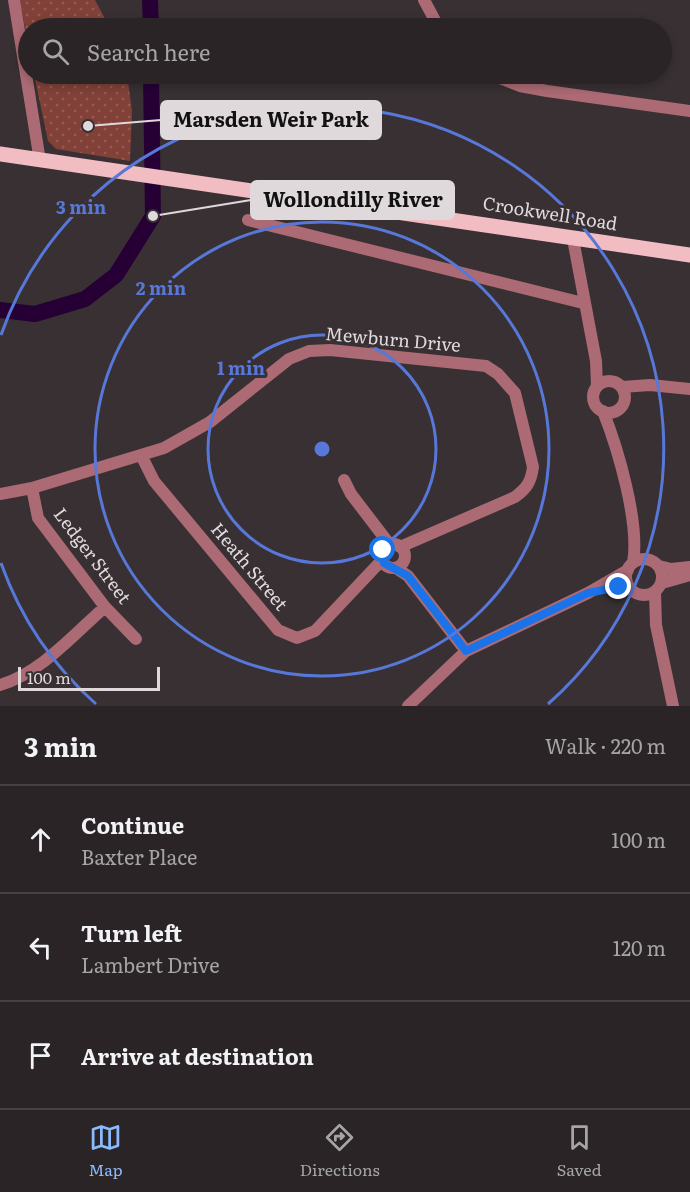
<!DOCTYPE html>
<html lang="en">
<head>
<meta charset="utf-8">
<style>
	:root { --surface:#2a2426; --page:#363032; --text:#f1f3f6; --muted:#a5a4a7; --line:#464143; --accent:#8abafc }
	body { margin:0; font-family:Literata,serif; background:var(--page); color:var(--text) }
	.scale { position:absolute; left:18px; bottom:15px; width:142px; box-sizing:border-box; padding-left:6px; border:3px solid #dfd9dc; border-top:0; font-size:16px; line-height:21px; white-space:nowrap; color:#dfd9dc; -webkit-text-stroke:4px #383033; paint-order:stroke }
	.stop { position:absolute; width:18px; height:18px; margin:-14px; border:4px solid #1a73e8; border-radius:50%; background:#fff }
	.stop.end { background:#1a73e8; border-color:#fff; box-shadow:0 2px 6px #0008 }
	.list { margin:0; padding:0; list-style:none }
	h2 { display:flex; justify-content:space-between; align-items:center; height:78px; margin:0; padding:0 24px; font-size:26px }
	h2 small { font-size:20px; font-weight:400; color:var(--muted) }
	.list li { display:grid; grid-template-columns:39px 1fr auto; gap:18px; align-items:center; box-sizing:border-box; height:108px; padding:0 24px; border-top:2px solid var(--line) }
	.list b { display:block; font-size:22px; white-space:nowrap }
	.list p { margin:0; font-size:20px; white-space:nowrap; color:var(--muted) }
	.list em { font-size:20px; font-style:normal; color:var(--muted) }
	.icon { flex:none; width:33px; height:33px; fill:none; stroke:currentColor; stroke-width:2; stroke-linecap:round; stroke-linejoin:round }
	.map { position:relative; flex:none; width:690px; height:706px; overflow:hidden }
	.search { position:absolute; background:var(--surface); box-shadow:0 3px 9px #0003; left:18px; right:18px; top:18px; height:66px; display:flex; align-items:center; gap:15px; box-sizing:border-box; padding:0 21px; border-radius:33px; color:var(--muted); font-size:22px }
	.sheet { height:402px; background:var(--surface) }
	nav { display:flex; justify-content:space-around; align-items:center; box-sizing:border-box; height:84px; border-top:2px solid var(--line); background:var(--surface); font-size:16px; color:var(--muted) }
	nav a { display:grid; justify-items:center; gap:3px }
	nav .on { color:var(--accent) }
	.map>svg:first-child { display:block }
</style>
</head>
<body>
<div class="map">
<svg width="690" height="706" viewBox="0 0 690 706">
	<defs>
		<pattern id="grass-dots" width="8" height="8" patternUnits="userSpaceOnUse" patternTransform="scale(1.5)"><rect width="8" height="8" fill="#814138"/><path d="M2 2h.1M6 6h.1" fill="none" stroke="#925c54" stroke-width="1.8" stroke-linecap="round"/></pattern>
	</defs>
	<rect width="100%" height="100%" fill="#383033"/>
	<!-- grass -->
	<path fill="url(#grass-dots)" d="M20,0H95L110,28H28V44Z
		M34,74H127L132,111L130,161L56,149L48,141Z"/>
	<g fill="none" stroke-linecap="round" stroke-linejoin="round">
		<!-- river -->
		<path stroke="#260035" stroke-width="16" d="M150,0L151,28
			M0,310L35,314L85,299L116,275L153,216L151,74"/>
		<!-- minor -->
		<path stroke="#ab6a74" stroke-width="12" d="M14,0L40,161
			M424,0L439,28
			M490,74L520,86L547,91L690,111
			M248,220L583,303
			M573,239L596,361L597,386
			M593 397a16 16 0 1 1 32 0a16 16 0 1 1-32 0Z
			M622,387L650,385L690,389
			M603,411C618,449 640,523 633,563
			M142,457L154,481L278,630L297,638L315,631L382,560
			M344,480L351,494L390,545
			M32,488L38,518L105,607L136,639
			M0,494L32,488L164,448L210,422L289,359L309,351L330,350L486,366L498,374L515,393L533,467C531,482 527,488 515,497L400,547
			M381 556a12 12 0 1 1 24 0a12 12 0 1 1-24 0Z
			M626 577a18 18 0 1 1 36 0a18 18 0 1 1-36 0Z
			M659,566L671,569L690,567
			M396,568L408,576L466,651
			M662,583L690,575
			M655,592L656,625L673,706
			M0,685C41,673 74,634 105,607
			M408,706L466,651L588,593L628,570"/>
		<!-- major -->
		<path stroke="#f2bcc3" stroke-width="15" d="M0,154L690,255"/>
	</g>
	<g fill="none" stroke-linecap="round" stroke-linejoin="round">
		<!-- route -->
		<path stroke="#1a73e8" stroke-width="8" d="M383,550L384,563L408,576L466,651L588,593L619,587"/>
	</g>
	<!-- distance rings -->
	<g fill="none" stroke="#5778d9" stroke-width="3">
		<circle cx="322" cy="449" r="114"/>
		<circle cx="322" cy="449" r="227"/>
		<path d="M96 704A341 341 0 0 1 1 563M1 335A341 341 0 1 1 548 704"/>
	</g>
	<g text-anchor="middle" stroke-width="6" stroke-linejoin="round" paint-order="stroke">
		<!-- street labels -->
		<g font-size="18" fill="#dfd9dc" stroke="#383033">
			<text transform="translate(550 214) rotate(9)" y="6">Crookwell Road</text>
			<text transform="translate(393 340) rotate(5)" y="6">Mewburn Drive</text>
			<text transform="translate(92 556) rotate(53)" y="6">Ledger Street</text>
			<text transform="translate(249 567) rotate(50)" y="6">Heath Street</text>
		</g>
	</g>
	<circle cx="322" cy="449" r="9" fill="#5778d9" stroke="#383033" stroke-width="3"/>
	<g font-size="18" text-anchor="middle" font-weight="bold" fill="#5778d9" stroke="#383033" stroke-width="6" stroke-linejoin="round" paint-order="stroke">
		<text x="81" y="214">3 min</text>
		<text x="161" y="295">2 min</text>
		<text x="241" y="375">1 min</text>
	</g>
	<!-- callouts -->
	<path fill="none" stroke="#dfd9dc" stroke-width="2" d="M88 126L161 120M153 216L251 200"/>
	<g fill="#dfd9dc" stroke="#383033" stroke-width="2">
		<circle cx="88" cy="126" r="6"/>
		<circle cx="153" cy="216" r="6"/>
	</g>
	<g fill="#dfd9dc" stroke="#dfd9dc" stroke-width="2">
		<rect x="161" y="101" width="220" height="38" rx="6"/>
		<rect x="251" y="181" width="203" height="38" rx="6"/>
	</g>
	<g font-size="20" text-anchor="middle" font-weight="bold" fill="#111">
		<text x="271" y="127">Marsden Weir Park</text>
		<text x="353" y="207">Wollondilly River</text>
	</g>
</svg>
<div class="scale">100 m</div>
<div class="stop" style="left:383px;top:550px"></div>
<div class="stop end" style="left:619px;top:587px"></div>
<div class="search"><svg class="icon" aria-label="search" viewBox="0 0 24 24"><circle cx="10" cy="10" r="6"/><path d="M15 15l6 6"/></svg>Search here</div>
</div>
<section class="sheet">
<h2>3 min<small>Walk · 220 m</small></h2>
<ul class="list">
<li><svg class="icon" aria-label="ahead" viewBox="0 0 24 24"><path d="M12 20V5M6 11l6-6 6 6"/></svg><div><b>Continue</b><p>Baxter Place</p></div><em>100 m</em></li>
<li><svg class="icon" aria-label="left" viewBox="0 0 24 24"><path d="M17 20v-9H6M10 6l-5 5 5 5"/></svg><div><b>Turn left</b><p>Lambert Drive</p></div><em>120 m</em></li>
<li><svg class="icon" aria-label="arrive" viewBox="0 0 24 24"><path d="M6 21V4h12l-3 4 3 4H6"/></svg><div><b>Arrive at destination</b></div></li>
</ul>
</section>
<nav>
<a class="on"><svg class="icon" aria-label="map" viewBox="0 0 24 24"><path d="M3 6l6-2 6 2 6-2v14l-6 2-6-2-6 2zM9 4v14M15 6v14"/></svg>Map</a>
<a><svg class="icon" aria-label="directions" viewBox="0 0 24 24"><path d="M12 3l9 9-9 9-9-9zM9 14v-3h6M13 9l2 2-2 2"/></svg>Directions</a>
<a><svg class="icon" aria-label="saved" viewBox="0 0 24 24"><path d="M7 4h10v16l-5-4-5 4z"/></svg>Saved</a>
</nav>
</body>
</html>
